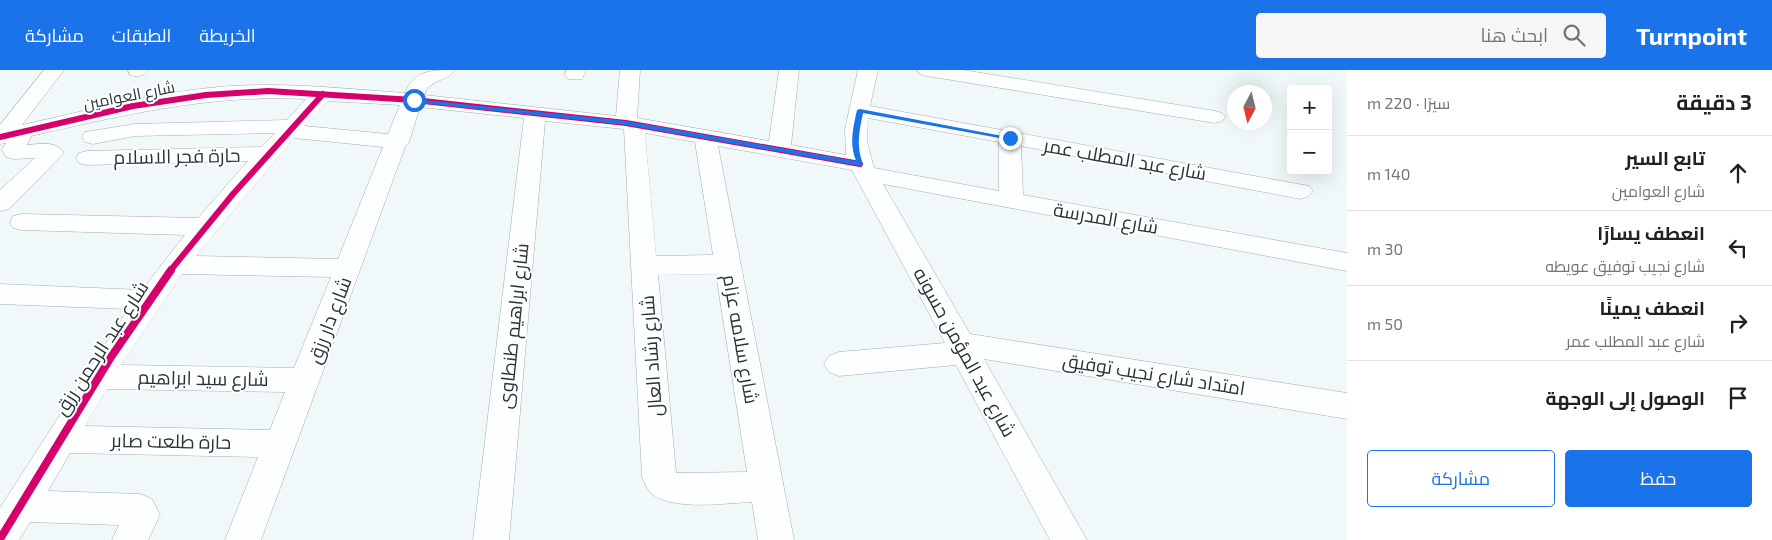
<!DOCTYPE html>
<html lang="ar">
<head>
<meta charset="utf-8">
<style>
	:root { --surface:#fff; --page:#f6f6f6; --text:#202124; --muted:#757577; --line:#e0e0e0; --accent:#1a73e8 }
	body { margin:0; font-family:"Exo 2",Cairo,sans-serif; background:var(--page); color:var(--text); direction:rtl }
	.controls { position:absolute; right:15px; top:15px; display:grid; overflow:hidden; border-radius:5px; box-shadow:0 5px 20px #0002 }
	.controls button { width:45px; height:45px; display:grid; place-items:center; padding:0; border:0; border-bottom:1px solid var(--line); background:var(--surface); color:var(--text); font:25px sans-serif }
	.compass { position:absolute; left:1227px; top:15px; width:45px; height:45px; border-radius:50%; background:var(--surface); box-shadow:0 5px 20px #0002; rotate:187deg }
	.stop { position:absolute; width:15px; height:15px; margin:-11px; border:4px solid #1a73e8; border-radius:50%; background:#fff }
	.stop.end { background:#1a73e8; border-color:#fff; box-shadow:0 1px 5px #0008 }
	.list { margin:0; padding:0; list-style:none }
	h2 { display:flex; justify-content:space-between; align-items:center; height:65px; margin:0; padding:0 20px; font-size:21px }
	h2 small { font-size:16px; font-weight:400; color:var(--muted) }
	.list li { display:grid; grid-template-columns:32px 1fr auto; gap:15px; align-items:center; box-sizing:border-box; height:75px; padding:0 20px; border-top:1px solid var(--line) }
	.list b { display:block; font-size:19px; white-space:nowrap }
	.list p { margin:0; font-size:16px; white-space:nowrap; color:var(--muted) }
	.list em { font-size:16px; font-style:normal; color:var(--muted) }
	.actions { display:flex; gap:10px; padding:15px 20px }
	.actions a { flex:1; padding:11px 0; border:1px solid var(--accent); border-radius:5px; text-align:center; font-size:18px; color:var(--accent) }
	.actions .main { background:var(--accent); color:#fff }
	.icon { flex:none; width:28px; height:28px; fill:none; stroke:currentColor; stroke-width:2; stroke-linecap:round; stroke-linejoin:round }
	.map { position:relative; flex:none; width:1347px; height:470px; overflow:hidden; direction:ltr }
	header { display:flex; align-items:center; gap:30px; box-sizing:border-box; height:70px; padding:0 25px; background:var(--accent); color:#fff }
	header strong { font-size:24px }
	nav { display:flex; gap:28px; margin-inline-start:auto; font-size:18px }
	.search { width:350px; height:45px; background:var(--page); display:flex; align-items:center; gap:12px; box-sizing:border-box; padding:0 18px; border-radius:5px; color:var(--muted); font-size:19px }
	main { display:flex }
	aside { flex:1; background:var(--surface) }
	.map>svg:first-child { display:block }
</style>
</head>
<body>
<header>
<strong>Turnpoint</strong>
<div class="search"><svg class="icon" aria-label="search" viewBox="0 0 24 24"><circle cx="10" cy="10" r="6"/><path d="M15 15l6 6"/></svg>ابحث هنا</div>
<nav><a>الخريطة</a><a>الطبقات</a><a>مشاركة</a></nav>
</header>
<main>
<aside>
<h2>3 دقيقة<small>سيرًا · 220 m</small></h2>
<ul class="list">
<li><svg class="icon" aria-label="ahead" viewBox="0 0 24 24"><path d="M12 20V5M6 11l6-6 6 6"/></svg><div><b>تابع السير</b><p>شارع العوامين</p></div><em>140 m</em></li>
<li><svg class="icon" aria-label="left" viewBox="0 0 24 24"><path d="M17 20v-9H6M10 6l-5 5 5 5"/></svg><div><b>انعطف يسارًا</b><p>شارع نجيب توفيق عويطه</p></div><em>30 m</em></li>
<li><svg class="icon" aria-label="right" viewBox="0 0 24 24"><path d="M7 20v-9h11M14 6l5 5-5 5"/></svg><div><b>انعطف يمينًا</b><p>شارع عبد المطلب عمر</p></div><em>50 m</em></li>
<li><svg class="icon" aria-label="arrive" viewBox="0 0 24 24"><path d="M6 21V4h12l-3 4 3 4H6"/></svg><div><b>الوصول إلى الوجهة</b></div></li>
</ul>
<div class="actions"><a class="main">حفظ</a><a>مشاركة</a></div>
</aside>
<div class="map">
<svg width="1347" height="470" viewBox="0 0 1347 470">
	<rect width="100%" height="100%" fill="#f0f8fa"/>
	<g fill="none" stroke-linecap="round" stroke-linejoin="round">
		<!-- minor casing -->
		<g stroke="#a2adae" stroke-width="1">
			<path id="minor" d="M44,0H64L22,55C103,37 185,14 268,15C314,15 359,20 405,23C414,0 432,0 455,0C446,12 430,9 424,25L616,46L620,0H640L637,48L769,71L779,0H799L791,75L846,85L845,59L858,0H878L870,36L1309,116L1313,121L1309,126L1301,129L1021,76L1023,125L1347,183V201L883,114L970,264L1347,323V349L984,289L1087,470H1050L956,295L839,306L829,302L824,294L829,286L839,282L945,273L852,100L718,76L794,470H758L752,432C725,433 674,441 652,424C647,420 645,413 642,407L624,59L545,51L509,470H473L524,48L420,37L409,72L405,77L261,470H225L258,387L70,383L48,421L140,424L152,429L160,445L148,470H112L119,455L30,452L19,470H0V438L128,239L0,234V214L142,220L185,165L22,160L13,158L10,152L13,146L22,144L198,148L248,91L87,95L79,93L76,88L79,83L87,81L261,77L275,63L135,66L93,74L85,72L82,67L85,62L135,54L287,50L306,29C212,24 122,45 31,66L27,75C40,74 55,70 64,83L9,139L0,141V120L35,88L14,89L6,87L2,79L6,73L0,74V55ZM328,31L400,35L388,64L304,56ZM868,48L999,72V121L874,98L867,71ZM645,63L695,72L713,185L656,186ZM294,68L383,77L338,189L196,186ZM182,204L331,207L294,298L121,295ZM716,204L747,402L676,403L658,205ZM107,319L285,322L270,360L85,356Z
				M128,0H148C143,7 138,7 130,5Z
				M566,0H586L582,9H568L565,5Z
				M917,0H963L1215,41L1222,43L1226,47L1222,51L1215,53L927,6L920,4Z"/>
		</g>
		<!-- minor -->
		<use href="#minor" fill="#fdfefe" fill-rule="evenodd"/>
		<!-- cycleway-far1 casing -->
		<g stroke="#fff" stroke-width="9">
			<path id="cycleway-far1" d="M0,67L133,36L206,25L268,21L414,30L626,53L860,94
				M170,201L233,124L323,24"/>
		</g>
		<!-- cycleway casing -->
		<g stroke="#fff" stroke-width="11">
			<path id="cycleway" d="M0,469L111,287L171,200"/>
		</g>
		<!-- cycleway-far1 -->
		<use href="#cycleway-far1" stroke="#d6006c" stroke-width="6"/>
		<!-- cycleway -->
		<use href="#cycleway" stroke="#d6006c" stroke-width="8"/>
	</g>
	<!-- route -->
	<path fill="#1a73e8" d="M414,29L626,51L856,91C849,73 853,58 857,40L860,39L1013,68L1010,70L863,43C859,62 856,76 863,94L860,96L626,55L412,32Z"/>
	<g text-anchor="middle" stroke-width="4" stroke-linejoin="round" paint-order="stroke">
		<!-- far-street labels -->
		<g font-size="16" fill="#263538" stroke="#fff">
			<text transform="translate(129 25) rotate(-11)" y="6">شارع العوامين</text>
		</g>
		<!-- street labels -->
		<g font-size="19" fill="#263538" stroke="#fff">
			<text transform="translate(177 86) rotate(-1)" y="7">حارة فجر الاسلام</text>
			<text transform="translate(1125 89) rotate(10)" y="7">شارع عبد المطلب عمر</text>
			<text transform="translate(1106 148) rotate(10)" y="7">شارع المدرسة</text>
			<text transform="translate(329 250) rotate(-69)" y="7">شارع دار رزق</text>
			<text transform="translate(513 256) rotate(-84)" y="7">شارع ابراهيم طنطاوى</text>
			<text transform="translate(741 269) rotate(80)" y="7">شارع سلامه عزام</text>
			<text transform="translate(101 278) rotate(-57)" y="7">شارع عبد الرحمن رزق</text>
			<text transform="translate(965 282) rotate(61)" y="7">شارع عبد المؤمن حسونه</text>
			<text transform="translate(651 286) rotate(-94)" y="7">شارع رشاد العال</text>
			<text transform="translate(1154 304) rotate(9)" y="7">امتداد شارع نجيب توفيق</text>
			<text transform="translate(203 308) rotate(1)" y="7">شارع سيد ابراهيم</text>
			<text transform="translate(171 371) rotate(1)" y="7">حارة طلعت صابر</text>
		</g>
	</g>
</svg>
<div class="controls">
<button>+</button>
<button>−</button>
</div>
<svg class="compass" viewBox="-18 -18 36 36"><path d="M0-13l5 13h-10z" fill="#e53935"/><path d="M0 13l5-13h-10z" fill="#757577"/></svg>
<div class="stop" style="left:414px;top:30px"></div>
<div class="stop end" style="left:1010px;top:68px"></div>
</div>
</main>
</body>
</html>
